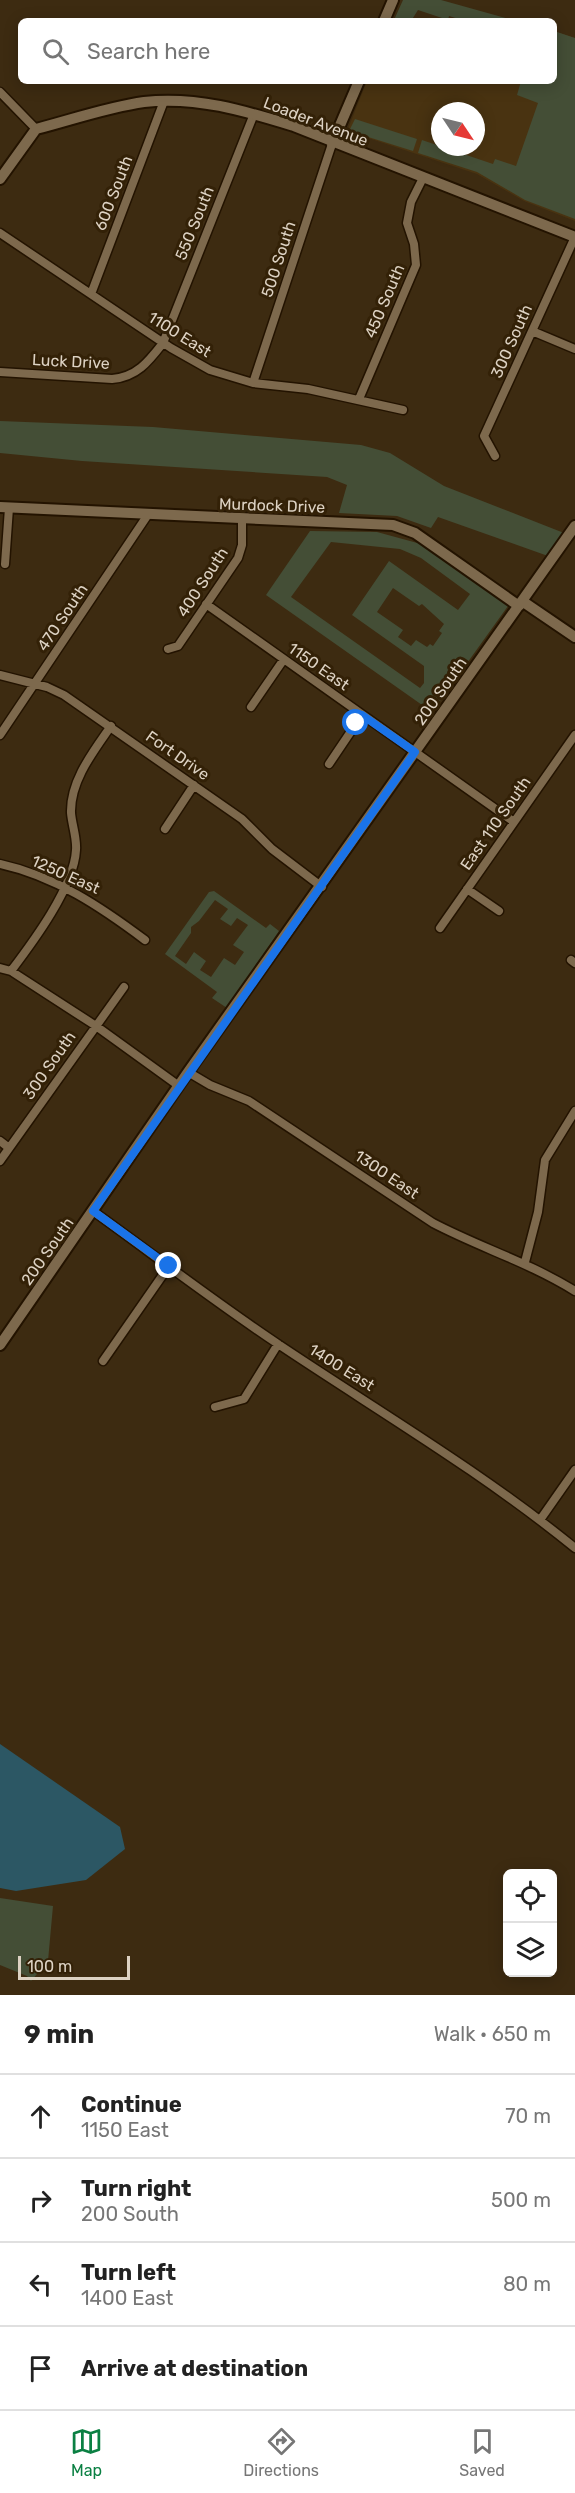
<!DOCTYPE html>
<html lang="en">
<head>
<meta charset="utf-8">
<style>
	:root { --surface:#fff; --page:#f6f6f6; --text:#222; --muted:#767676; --line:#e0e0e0; --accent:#0b8043 }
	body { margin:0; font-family:Rubik,sans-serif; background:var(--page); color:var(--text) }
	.controls { position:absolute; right:18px; bottom:18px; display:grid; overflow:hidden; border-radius:9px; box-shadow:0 3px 15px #0003 }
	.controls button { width:54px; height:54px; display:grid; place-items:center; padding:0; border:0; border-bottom:2px solid var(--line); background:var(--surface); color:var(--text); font:30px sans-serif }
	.compass { position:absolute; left:431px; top:102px; width:54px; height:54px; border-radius:50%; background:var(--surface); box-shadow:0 3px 15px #0003; rotate:125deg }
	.scale { position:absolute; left:18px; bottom:15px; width:112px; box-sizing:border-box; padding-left:6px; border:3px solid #ddd2c3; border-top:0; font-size:16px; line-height:21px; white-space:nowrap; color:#ddd2c3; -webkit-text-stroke:4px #332107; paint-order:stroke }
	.stop { position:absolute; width:18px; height:18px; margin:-14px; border:4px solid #1a73e8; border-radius:50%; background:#fff }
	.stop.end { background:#1a73e8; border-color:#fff; box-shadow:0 2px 6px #0008 }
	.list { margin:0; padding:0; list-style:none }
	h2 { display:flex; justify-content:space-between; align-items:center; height:78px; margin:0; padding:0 24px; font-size:26px }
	h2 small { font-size:20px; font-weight:400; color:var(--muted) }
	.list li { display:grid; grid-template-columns:39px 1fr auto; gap:18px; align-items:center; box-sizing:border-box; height:84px; padding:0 24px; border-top:2px solid var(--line) }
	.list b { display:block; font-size:22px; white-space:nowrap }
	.list p { margin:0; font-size:20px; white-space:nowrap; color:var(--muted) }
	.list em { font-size:20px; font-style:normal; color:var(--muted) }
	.icon { flex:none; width:33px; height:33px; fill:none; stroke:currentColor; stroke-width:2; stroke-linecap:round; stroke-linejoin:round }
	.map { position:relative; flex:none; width:575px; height:1995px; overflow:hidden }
	.search { position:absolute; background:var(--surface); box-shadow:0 3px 15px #0003; left:18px; right:18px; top:18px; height:66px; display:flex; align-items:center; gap:15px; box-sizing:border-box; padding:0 21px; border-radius:9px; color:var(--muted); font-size:22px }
	.sheet { height:414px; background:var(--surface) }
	nav { display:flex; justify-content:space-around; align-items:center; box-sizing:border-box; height:84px; border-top:2px solid var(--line); background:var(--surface); font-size:16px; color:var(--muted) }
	nav a { display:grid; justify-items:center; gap:3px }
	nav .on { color:var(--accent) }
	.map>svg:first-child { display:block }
</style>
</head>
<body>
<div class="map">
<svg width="575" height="1995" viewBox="0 0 575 1995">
	<rect width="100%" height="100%" fill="#3d2b11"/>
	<!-- built -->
	<path fill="#493311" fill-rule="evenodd" d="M554,31L575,38V221L524,201L477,174L347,131L367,81H554ZM440,111H476V147H440Z"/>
	<!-- green -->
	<path fill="#444e36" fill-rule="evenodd" d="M403,0H441L516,21H465L449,16L448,20L418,10L411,21L394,20Z
		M554,31L575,38V219L525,200L477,172L418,153L422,140L493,164L495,159L516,166L538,103L517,95L521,81H554Z
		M355,119L417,139L413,151L349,131Z
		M0,421L153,427L361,445L390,453L444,486L564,533L548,556L438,517L431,528L397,516L339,513L347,485L327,477L82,461L0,453Z
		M310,531L377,532L421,544L508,606L432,712L266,595ZM331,542L400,549L421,558L470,594L458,610L389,561L352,615L424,666V683L420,688L291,597ZM393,588L419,606L422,604L444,624L439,631L442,633L433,646L430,644L427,647L416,640L411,646L398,637L403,630L377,612Z
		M214,891L266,928L270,924L279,931L227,1008L212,998L217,992L165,954L209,892ZM215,900L228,909L220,919L231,926L237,918L248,925L233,945L244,952L235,965L224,958L211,977L200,970L206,961L194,952L186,964L175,956L191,933V927L199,921Z
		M0,1898L53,1906L48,1961L31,1981L27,1976L0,1965Z"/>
	<!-- water -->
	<path fill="#2c5764" d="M0,1744L120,1827L125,1849L86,1880L16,1891L0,1888Z"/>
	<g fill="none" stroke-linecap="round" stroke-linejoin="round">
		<!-- minor casing -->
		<g stroke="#231300" stroke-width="11">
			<path id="minor" d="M0,92L36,129
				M0,233L171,348L210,370L253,383L308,389L403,410
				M91,294L164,101
				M532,331L575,349
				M0,372L112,379C137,377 149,361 163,343L254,114
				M253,383L332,144
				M359,399L416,265L414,244L407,223L411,202L423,178
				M495,456L484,436L575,237
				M5,564L9,508
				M206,604L514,822
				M168,649L178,646L238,558L242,545V519
				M0,675L47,687L64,695L242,819L272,849L322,887
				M251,707L284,659
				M0,735L147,516
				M329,764L362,715
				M165,829L194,785
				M0,864C55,876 101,907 145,940
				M467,889L499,911
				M440,928L575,735
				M571,960L575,963
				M0,968L11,971L96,1026L179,1086
				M11,971C33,942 74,887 76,850C77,838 72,825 71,813C70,781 93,752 111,726
				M188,1072L210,1085L249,1101L433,1223C481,1248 528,1262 575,1291
				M0,1141L9,1148
				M0,1161L124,987
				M93,1211C154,1255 215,1302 278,1344C378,1411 482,1472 575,1548
				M525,1262L538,1212L545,1160L575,1111
				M103,1361L169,1266
				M215,1407L244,1399L278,1344
				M540,1520L575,1470"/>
		</g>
		<!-- tertiary casing -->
		<g stroke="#231300" stroke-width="14">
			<path id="tertiary" d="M384,21L393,0
				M332,144L359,81
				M0,179L36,129C71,120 108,107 144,102C197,96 245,111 294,126L575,237
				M0,507L393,525L415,533L519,606
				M522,601L575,637
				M0,1345L188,1072L575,526"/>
		</g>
		<!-- minor -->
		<use href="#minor" stroke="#7d694d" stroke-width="8"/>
		<!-- tertiary -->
		<use href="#tertiary" stroke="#7d694d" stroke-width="10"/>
	</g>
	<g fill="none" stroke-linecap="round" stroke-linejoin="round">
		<!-- route -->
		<path stroke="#1a73e8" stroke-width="8" d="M169,1266L93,1211L415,752L362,715L356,723"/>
	</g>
	<g text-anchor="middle" stroke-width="6" stroke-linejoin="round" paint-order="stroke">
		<!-- street labels -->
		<g font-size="16" fill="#ddd2c3" stroke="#332107">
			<text transform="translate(316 121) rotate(21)" y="6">Loader Avenue</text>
			<text transform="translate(113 193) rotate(-69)" y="6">600 South</text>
			<text transform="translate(194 223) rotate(-68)" y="6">550 South</text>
			<text transform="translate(278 259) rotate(-72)" y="6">500 South</text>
			<text transform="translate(384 301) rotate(-67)" y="6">450 South</text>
			<text transform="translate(180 334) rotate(32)" y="6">1100 East</text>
			<text transform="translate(511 341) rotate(-66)" y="6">300 South</text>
			<text transform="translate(71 361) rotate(3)" y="6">Luck Drive</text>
			<text transform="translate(272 505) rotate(2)" y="6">Murdock Drive</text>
			<text transform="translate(202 582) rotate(-57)" y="6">400 South</text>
			<text transform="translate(62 617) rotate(-56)" y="6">470 South</text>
			<text transform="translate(319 666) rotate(35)" y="6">1150 East</text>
			<text transform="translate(440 691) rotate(-55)" y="6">200 South</text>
			<text transform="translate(178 755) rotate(35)" y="6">Fort Drive</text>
			<text transform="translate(495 823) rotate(-55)" y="6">East 110 South</text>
			<text transform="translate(66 874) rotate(24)" y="6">1250 East</text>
			<text transform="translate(49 1065) rotate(-55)" y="6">300 South</text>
			<text transform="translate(387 1174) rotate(34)" y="6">1300 East</text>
			<text transform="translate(47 1251) rotate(-55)" y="6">200 South</text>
			<text transform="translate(342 1367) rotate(32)" y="6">1400 East</text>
		</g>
	</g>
</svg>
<div class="controls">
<button><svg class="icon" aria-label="locate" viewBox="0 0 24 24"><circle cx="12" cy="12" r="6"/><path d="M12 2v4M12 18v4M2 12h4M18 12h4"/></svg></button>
<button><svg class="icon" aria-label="layers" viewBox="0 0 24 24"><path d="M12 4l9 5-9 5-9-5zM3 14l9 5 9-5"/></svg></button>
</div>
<svg class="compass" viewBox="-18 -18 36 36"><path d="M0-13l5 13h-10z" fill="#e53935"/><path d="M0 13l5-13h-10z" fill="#767676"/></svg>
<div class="scale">100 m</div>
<div class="stop" style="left:356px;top:723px"></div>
<div class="stop end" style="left:169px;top:1266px"></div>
<div class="search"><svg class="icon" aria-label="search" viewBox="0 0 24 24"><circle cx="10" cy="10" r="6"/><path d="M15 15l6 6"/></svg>Search here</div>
</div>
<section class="sheet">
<h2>9 min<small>Walk · 650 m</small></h2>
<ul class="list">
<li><svg class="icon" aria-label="ahead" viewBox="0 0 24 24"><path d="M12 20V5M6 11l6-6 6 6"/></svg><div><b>Continue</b><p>1150 East</p></div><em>70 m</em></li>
<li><svg class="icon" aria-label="right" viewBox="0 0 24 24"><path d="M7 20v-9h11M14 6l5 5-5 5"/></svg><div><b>Turn right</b><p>200 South</p></div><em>500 m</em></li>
<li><svg class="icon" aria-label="left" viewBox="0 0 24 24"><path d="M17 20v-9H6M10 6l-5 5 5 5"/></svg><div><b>Turn left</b><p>1400 East</p></div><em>80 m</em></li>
<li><svg class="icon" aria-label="arrive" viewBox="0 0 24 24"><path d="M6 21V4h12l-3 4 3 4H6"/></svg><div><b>Arrive at destination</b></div></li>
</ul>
</section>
<nav>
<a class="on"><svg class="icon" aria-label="map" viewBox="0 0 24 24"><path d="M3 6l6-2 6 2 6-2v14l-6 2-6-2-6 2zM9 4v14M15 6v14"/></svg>Map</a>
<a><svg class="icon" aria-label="directions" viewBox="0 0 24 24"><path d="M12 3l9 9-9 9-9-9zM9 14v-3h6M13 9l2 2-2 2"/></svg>Directions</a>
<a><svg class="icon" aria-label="saved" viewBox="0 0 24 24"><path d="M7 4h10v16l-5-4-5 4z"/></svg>Saved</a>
</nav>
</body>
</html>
